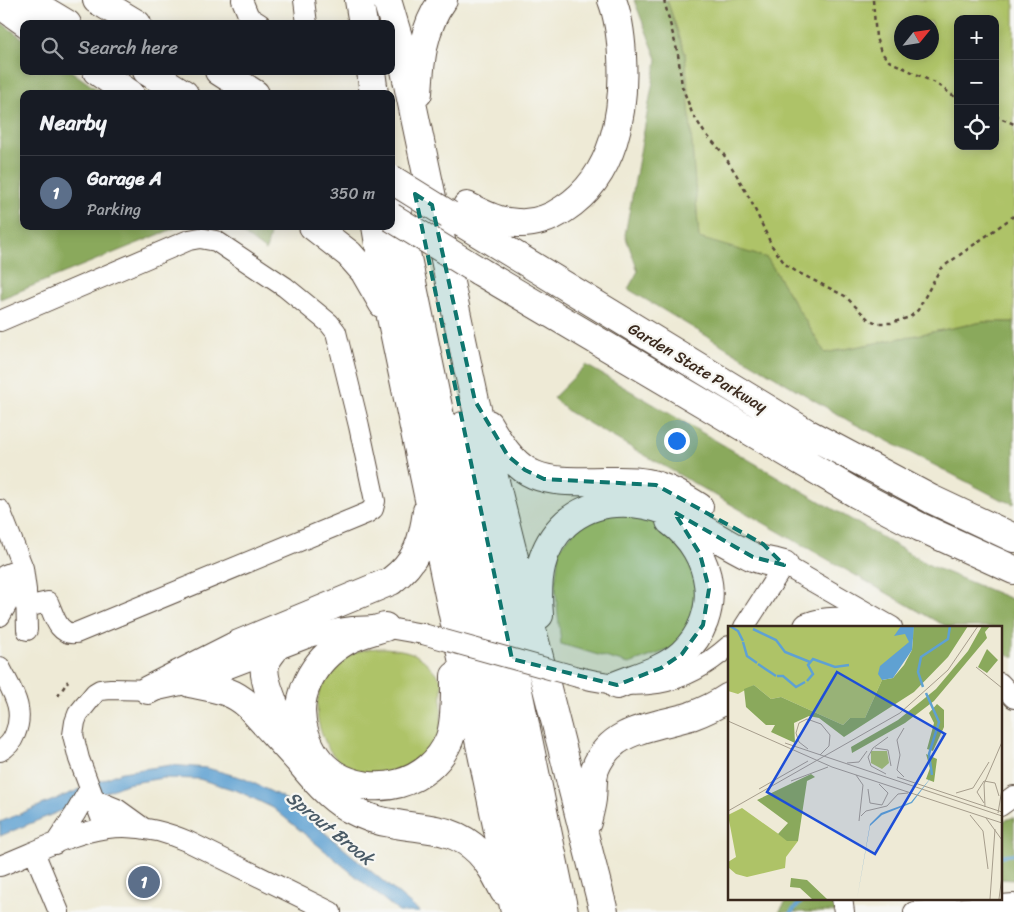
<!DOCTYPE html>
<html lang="en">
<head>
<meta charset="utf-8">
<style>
	:root { --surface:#171b24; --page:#242831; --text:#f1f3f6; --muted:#9ea1a6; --line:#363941; --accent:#c8321e }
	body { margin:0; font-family:Sriracha,sans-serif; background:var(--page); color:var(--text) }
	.controls { position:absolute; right:15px; top:15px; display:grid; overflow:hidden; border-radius:10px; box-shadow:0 2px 12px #0003 }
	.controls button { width:45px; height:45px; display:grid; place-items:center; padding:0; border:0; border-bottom:1px solid var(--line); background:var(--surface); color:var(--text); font:25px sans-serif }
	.compass { position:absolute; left:894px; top:15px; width:45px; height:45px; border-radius:50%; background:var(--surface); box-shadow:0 2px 12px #0003; rotate:60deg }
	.you { position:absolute; left:676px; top:440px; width:18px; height:18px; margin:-12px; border:4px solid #fff; border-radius:50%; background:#1a73e8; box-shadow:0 0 0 8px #1a73e833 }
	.badge { display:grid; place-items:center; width:32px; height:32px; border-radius:50%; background:var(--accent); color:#fff; font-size:16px; font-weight:700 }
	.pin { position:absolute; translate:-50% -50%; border:2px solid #fff; box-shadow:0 1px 5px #0006 }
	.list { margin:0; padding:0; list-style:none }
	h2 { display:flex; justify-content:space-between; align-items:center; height:65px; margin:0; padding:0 20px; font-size:21px }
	h2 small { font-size:16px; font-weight:400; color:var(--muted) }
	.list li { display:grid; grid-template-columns:32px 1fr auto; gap:15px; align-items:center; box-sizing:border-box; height:75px; padding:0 20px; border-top:1px solid var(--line) }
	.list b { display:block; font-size:19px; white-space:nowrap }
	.list p { margin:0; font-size:16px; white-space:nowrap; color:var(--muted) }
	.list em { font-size:16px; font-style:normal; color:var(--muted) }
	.icon { flex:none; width:28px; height:28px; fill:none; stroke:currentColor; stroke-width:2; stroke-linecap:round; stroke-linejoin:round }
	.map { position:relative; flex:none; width:1014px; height:912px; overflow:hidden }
	.search { position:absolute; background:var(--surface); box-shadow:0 2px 12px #0003; left:20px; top:20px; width:375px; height:55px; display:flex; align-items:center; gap:12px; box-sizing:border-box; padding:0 18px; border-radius:10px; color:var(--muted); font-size:19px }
	.panel { position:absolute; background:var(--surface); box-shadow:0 2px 12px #0003; left:20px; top:90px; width:375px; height:140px; border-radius:10px }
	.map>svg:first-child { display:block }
</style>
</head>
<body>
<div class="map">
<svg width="1014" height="912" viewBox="0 0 1014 912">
	<rect width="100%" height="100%" fill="#f6f6f2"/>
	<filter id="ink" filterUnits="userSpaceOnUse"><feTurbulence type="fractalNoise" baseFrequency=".02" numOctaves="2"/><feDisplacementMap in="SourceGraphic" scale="10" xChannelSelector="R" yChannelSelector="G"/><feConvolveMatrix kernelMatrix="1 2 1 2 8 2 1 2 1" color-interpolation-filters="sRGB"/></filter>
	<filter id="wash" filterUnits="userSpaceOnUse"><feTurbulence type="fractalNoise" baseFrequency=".0096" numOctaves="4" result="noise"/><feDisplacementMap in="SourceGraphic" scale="20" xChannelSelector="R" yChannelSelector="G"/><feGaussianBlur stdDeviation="1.12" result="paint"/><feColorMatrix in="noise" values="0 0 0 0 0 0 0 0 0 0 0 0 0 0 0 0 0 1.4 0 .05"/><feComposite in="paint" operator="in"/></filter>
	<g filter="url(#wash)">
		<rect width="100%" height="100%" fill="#eeead6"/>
		<!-- green -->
		<path fill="#aec367" stroke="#747642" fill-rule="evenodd" d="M667,0H1014V322H983L825,353L767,258L699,239L685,53ZM958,19H995V146H958ZM902,22H932V52H902Z
			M636,507L673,527L700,567L699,608L677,647L629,664L561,644L555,585L559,549L577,528L602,511Z
			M385,648C418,651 421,656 442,680L441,741C432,749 412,768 402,773C395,776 376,776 369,774C359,771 349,768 341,762C331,756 326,744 322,734C310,705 320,667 352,654C363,649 373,648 385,648Z"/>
		<!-- forest -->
		<path fill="#8aa95c" stroke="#626a3d" d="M634,0H667L685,53L699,238L767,258L825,353L983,322H1014V504L998,498L849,421L628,289L638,271L625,235L657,59Z
			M0,22L24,39V71H71L103,94H24V226H180L0,299Z
			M232,226H272L266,251Z
			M586,365L931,566L1014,600V658L1000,651V627H948L934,620L569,412L553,398Z
			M1014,817V880L1000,879V822Z
			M788,898H833L836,912H779Z"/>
		<!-- water -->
		<path fill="#5fa1d2" stroke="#4d6678" d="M171,765L207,768L243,778L282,797L420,912H399L273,808L238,791L199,779L163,778L126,784L0,836V822L122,772Z"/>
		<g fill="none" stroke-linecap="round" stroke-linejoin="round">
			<!-- stream -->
			<path stroke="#5fa1d2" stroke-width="4" d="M1000,856L1014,854
				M791,912L805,898"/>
		</g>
	</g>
	<g filter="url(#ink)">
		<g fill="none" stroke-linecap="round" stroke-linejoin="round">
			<!-- minor casing -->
			<g stroke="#56473a" stroke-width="22">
				<path id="minor" d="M242,0L249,17L260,24
					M304,0L307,24
					M0,321L189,240L200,238L216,241L285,287L329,323L336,332L359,426L375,501L373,509L367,513L76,633C58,636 54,615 48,602L26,607
					M0,510L23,568L26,590L27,630
					M0,616L7,604L5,575L23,568
					M744,627L784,565L892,627
					M0,667C11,690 26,708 15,734C12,742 8,747 0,751
					M578,677C638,692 682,688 729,646
					M1000,683L1014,698
					M95,800L117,809L142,827
					M1000,806L1014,796
					M105,828L79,759L73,735L75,722L78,714L95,693L100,690L111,689L158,690L190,683L312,636L339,629L353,627L377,626L423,634
					M55,844L75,814L90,788
					M34,852L59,912
					M0,866C70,838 113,808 189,842L331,912
					M842,898L844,912
					M914,912L1014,904"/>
			</g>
			<!-- highway casing -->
			<g stroke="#56473a" stroke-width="30">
				<path id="highway" d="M27,0L67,24
					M97,0L137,24
					M359,0L363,24
					M387,0L398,37L475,401L528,614L604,912
					M0,4L28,24
					M97,71L130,94
					M147,71L184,94
					M219,71L255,94
					M371,71L374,94
					M418,93C420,60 423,27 443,0
					M391,181L543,912
					M467,206C483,214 500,223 518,223C534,224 551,218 564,209C615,176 625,112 622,56C621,38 619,18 612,0
					M449,215L807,433L931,499L1014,538
					M313,226L349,254L364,271L383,304
					M376,226L391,317L515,912
					M479,271L857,494L920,527L1014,570
					M488,424C522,483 540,482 605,481C619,481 633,480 647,483C666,487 683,497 699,507
					M463,426L564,912
					M539,615C536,580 539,548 566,523C579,512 597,504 615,503C670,499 704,534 751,556C761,561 774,562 784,565
					M385,627C372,631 358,634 346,641C313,660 292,697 305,734C310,749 320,765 334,774C374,799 430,785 449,740C456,724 455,694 455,676
					M808,627C828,619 844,621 865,627
					M273,651C270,655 266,660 265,665C261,681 283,725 290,741
					M190,683C212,688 231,689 248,705C265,724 282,742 299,761C314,779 328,796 348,808C361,815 376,821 391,823C424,830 453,826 479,852C490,863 497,877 504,891
					M617,685C639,676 664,670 682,654C724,615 714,553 670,521
					M148,690L239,644L391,581C417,561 423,542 427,511
					M587,822C589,814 591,807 592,799C593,789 592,779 595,769C611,727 656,727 691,716C705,711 717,705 729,697"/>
			</g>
			<!-- path -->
			<path stroke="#56473a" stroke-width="2.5" stroke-dasharray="4 4" stroke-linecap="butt" d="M664,0L678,54L682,86L692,113L704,132L722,152L736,174L751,201L772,246L785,264L797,272L845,296L868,319L877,323H891L910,317L918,310L940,269L1014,216
				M873,0L876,38L881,52L889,61L935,83L958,99
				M995,116L1014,124
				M58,696L68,681"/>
			<!-- minor -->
			<use href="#minor" stroke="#fff" stroke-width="20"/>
			<!-- highway -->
			<use href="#highway" stroke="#fff" stroke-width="28"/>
			<!-- minor-bridge casing -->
			<g stroke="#56473a" stroke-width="22" stroke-linecap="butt">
				<path id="minor-bridge" d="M423,634L578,677"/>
			</g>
			<!-- highway-bridge casing -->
			<g stroke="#56473a" stroke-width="30" stroke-linecap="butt">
				<path id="highway-bridge" d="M391,179L449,215
					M391,217L479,271"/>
			</g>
			<!-- minor-bridge -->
			<use href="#minor-bridge" stroke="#fff" stroke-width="20"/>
			<!-- highway-bridge -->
			<use href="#highway-bridge" stroke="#fff" stroke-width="28"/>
		</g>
	</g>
	<!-- marked area -->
	<path fill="#0f766e" fill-opacity="0.2" stroke="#0f766e" stroke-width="4" stroke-dasharray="10 6" stroke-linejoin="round" d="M415,194L432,205L475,401L508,456L525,470L544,479L656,485L763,544L784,565L753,557L674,512L700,554L709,589L703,625L682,654L661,668L617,685L512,659Z"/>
	<g text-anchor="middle" stroke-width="4.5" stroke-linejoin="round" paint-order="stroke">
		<!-- street labels -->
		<g font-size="16" fill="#3b2a1e" stroke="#f6f6f2">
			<text transform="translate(698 367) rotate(31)" y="6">Garden State Parkway</text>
		</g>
		<!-- water labels -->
		<g font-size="18" font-style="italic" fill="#495a66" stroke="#f6f6f2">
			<text transform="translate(330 828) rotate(39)" y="6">Sprout Brook</text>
		</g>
	</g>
	<!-- overview -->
	<g transform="translate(728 626)">
		<rect width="274" height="274" fill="#eeead6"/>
		<path d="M0,0H186V10L154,54L137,92H122L115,99L53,71L43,73L26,59L10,68L0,65ZM143,125H159L161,137L154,143L143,137ZM14,182L59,214L70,215L58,231L57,242L19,251L8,248L1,242L0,236L8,231L0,189Z" fill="#aec367"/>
		<path d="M186,0H240L220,31L186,66L116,111L91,92L81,90L66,97L67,117L43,106L47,99H38L18,81L16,63L26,59L43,73L53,71L115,99L122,92H137L154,54L165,52L176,39L184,24ZM254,0H262L257,6L259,12L206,75L177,97L124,127L123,121L170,94L208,63L240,25ZM259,23L270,34L259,47L250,41ZM209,78L216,84V101L205,125L199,123L206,97L201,87ZM198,128L209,133L206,156L198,153L202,142ZM83,148L87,151L79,155L70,215H59L50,208L60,197L29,174ZM63,252L79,254L99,273H84L72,262L62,261Z" fill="#8aa95c"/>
		<path d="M173,0H186L184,24L165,52L154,54L150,48L152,40L181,16L177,8L166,10ZM205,149L184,177L154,189L142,200L129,273L142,198L153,187L183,176Z" fill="#5fa1d2"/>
		<path fill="none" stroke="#5fa1d2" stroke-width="2.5" d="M2,0L10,5L15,15M25,3L48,14L57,26L82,36M15,16L19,30L29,37M30,38L48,50M49,50H55L68,61L77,56M79,55L85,48L80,39L85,33L107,41L121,39M195,61L190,46L193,31L220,13L222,0M198,67L211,96L201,128L204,149"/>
		<path fill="none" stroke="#a69d8c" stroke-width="1" d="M248,41L274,62M0,95L104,141L274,197M57,117L274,190M147,122L160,124L163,140M80,123L71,116L68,107L71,97L79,93L93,98L102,109L101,120L92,129M119,137L131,136L139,125M158,148L143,140L140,131L145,122L160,111M128,149L135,159L131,195M169,151L274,186M176,151L169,144L172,129L169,114L176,102M63,155L100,141M31,163L80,135M140,163L142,177L154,179L160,167L151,158M228,167L245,162L261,136M256,177L249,166L256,155L267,157L271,170M257,181L256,158L274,116M0,185L172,87L220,44L250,0M270,187L274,163M242,189L255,205L260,243M133,190L138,185L159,180L170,168L180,167M258,192L274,214M262,273L267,203M271,273L274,250"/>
		<path fill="#1d4ed8" fill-opacity="0.15" stroke="#1d4ed8" stroke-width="2.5" d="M109,46L217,108L147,228L39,166Z"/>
		<rect width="274" height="274" fill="none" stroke="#3b2a1e" stroke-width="2.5"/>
	</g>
</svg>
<div class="controls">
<button>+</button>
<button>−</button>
<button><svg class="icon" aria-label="locate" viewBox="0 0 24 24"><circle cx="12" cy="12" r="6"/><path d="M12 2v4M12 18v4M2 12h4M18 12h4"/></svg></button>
</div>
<svg class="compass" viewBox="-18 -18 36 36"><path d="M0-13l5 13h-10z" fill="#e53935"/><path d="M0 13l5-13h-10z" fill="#9ea1a6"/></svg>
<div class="you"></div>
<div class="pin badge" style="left:144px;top:882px;background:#5c6f8a">1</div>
<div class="search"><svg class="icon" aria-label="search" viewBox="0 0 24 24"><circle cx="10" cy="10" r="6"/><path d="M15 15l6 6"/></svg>Search here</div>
<section class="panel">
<h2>Nearby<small></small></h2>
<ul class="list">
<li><span class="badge" style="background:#5c6f8a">1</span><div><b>Garage A</b><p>Parking</p></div><em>350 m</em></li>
</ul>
</section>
</div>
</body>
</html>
